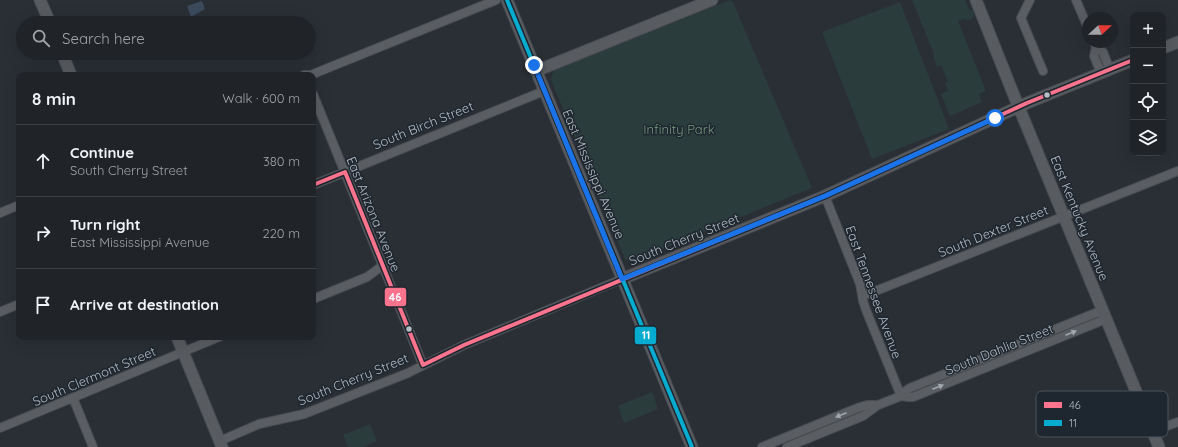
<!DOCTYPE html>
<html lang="en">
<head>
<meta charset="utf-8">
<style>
	:root { --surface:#202328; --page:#282b30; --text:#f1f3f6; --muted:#a2a4a8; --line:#3d4045 }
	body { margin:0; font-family:Quicksand,sans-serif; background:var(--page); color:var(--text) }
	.controls { position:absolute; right:12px; top:12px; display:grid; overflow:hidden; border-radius:8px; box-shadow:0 4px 16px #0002 }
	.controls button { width:36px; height:36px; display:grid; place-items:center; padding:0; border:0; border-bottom:1px solid var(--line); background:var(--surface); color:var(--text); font:20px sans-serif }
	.compass { position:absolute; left:1082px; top:12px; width:36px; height:36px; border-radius:50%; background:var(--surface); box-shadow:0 4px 16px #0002; rotate:68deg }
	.stop { position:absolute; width:12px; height:12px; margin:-9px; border:3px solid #1a73e8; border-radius:50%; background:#fff }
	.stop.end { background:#1a73e8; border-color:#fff; box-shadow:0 1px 4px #0008 }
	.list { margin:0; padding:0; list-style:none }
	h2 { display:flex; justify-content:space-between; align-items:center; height:52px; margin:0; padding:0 16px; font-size:17px }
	h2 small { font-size:13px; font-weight:400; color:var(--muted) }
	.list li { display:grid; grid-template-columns:26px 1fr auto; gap:12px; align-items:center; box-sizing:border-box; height:72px; padding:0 16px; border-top:1px solid var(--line) }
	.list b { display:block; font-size:15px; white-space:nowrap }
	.list p { margin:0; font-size:13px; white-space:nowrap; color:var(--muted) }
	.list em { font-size:13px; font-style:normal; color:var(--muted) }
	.icon { flex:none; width:22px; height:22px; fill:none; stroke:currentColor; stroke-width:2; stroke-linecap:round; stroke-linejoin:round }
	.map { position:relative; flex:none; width:1178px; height:447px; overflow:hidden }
	.search { position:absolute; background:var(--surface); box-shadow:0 4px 16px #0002; left:16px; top:16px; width:300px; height:44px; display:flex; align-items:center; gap:10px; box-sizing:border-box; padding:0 14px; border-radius:22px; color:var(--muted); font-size:15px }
	.panel { position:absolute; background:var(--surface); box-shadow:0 4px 16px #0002; left:16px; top:72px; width:300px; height:268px; border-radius:8px }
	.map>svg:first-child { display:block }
</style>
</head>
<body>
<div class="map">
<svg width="1178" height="447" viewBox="0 0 1178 447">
	<rect width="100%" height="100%" fill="#2a2f35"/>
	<!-- green -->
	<path fill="#2b3c3d" d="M730,0L733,2L812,188L630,262L625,259L551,80L552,74L555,70Z
		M912,0H965L969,9L973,11L974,16L971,20H966L964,19L958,21L986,91L979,94L982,102L950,116L941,94L948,91L945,83L948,82L941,65L937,67L933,55L934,54Z
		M900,2L949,129L872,159L822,32Z
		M652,392L658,409L624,423L618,406Z
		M370,424L377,441L363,447H348L343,435Z"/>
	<!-- water -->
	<path fill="#3b4a5d" d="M202,1L205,9L191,17L187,6Z"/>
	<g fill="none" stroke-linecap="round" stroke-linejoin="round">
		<!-- street casing -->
		<g stroke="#484b50" stroke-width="10">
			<path id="street" d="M1030,0L1021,18L1043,71
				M1076,0L1088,28
				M1094,42L1096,47L1103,52L1110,70
				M1096,47L1094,56L1101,73
				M304,75H311L318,72L496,0
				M313,94L423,365
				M313,185L544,91
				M825,196L860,284L863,301L866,310L901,396
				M0,213L19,205
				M863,296L1178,171
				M313,299L367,277L382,266
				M0,312L19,304
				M901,396L908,397H913L1106,319
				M73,398L93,447
				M0,428L219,337
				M1153,431L1178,422
				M220,441L259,424L304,414L408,373L464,345L622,279
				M762,447L860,407L867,405H878
				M787,447L863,416L878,405L901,396L904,392L910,388L1103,310"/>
		</g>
		<!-- secondary casing -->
		<g stroke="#484b50" stroke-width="13">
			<path id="secondary" d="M40,0L50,23
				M507,0L692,447
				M976,0L1015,98L1159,447
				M1163,48L1178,42
				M62,53L71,75
				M536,71L712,0
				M622,279L825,196L1027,103L1133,60
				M177,337L222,447"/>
		</g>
		<!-- street -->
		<use href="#street" stroke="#5a5e63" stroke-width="8"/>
		<!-- secondary -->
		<use href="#secondary" stroke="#585c61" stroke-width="11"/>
		<!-- bus-1 casing -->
		<g stroke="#1e262f" stroke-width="7">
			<path id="bus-1" d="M313,185L345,172L423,365L464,345L825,196L1027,103L1133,60"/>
		</g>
		<!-- bus-2 casing -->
		<g stroke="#1e262f" stroke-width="7">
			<path id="bus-2" d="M507,0L692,447"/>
		</g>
		<!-- bus-1 -->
		<use href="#bus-1" stroke="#fc738d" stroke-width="4"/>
		<!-- bus-2 -->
		<use href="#bus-2" stroke="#06acd0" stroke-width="4"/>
	</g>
	<!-- one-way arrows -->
	<defs><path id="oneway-solid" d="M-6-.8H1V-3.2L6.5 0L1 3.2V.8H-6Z"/></defs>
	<g fill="#a2a9b1">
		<use href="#oneway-solid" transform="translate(1071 333) rotate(-22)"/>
		<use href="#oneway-solid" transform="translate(938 387) rotate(-22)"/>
		<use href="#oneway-solid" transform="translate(841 415) rotate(158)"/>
	</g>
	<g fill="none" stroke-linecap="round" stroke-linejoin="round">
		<!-- route -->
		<path stroke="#1a73e8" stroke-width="5" d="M534,65L622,279L825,196L995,118"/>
	</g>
	<!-- markers -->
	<g fill="#b4bcc5" stroke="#1e262f" stroke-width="1.5">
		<circle cx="1047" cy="95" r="3.5"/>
		<circle cx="409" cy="329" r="3.5"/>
	</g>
	<g text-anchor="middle" stroke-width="3" stroke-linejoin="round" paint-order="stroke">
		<!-- street labels -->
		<g font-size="13" fill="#b4bcc5" stroke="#1e262f">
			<text transform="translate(423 125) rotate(-22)" y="5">South Birch Street</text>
			<text transform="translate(594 174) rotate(67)" y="5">East Mississippi Avenue</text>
			<text transform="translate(374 214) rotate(68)" y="5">East Arizona Avenue</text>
			<text transform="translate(1080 218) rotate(68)" y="5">East Kentucky Avenue</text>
			<text transform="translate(993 231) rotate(-22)" y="5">South Dexter Street</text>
			<text transform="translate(684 239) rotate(-22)" y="5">South Cherry Street</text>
			<text transform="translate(874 292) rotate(70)" y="5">East Tennessee Avenue</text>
			<text transform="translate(999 349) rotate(-22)" y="5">South Dahlia Street</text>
			<text transform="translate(94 376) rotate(-23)" y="5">South Clermont Street</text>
			<text transform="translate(353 379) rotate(-22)" y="5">South Cherry Street</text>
		</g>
		<!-- park labels -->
		<g font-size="13" fill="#75997c" stroke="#1e262f">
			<text x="679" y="134">Infinity Park</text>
		</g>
	</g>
	<!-- legend -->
	<rect x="1036" y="391" width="132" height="46" rx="6" fill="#1e262f" stroke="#4b535c" stroke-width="1"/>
	<rect x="1044" y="402" width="18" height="6" fill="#fc738d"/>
	<rect x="1044" y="420" width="18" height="6" fill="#06acd0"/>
	<g font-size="11" fill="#b4bcc5">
		<text x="1069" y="409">46</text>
		<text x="1069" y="427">11</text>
	</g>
	<g stroke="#1e262f" stroke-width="1.5">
		<rect x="384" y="287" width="23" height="20" rx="4" fill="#fc738d"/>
		<rect x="634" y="326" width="23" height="19" rx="4" fill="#06acd0"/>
	</g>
	<g font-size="11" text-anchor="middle" font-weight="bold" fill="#fff">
		<text x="395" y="301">46</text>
		<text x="646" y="339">11</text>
	</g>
</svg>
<div class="controls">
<button>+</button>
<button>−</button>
<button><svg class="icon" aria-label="locate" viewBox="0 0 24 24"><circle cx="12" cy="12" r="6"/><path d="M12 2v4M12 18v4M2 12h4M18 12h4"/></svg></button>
<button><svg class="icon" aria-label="layers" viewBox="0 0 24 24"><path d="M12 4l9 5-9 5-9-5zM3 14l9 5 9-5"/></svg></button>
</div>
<svg class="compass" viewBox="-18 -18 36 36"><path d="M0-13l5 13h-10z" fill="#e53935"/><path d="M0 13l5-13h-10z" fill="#a2a4a8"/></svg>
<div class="stop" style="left:995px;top:118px"></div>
<div class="stop end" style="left:534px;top:65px"></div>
<div class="search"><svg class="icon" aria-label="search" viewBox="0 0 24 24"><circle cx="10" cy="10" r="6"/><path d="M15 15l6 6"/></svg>Search here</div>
<section class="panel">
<h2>8 min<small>Walk · 600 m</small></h2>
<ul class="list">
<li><svg class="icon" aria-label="ahead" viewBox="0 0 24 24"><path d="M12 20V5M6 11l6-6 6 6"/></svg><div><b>Continue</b><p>South Cherry Street</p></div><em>380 m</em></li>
<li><svg class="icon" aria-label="right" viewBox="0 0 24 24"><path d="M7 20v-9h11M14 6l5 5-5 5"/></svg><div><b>Turn right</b><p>East Mississippi Avenue</p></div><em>220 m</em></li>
<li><svg class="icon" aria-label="arrive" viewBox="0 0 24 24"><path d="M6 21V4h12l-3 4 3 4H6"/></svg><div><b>Arrive at destination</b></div></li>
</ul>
</section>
</div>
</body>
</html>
